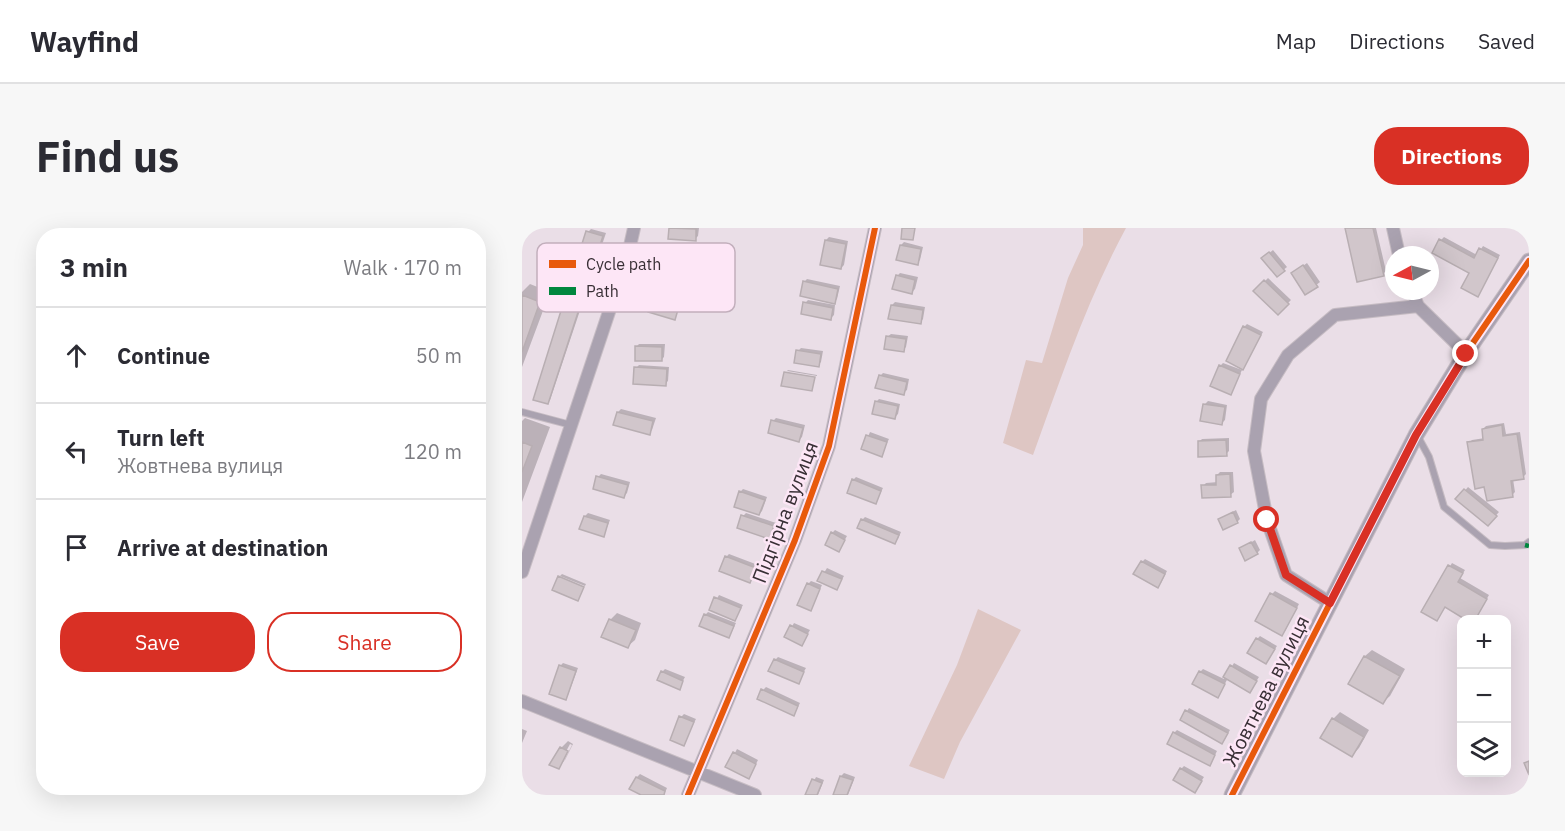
<!DOCTYPE html>
<html lang="en">
<head>
<meta charset="utf-8">
<style>
	:root { --surface:#fff; --page:#f7f7f7; --text:#2b2b33; --muted:#7c7c81; --line:#e1e1e2; --accent:#d93025 }
	body { margin:0; font-family:"IBM Plex Sans",sans-serif; background:var(--page); color:var(--text) }
	.controls { position:absolute; right:18px; bottom:18px; display:grid; overflow:hidden; border-radius:12px; box-shadow:0 6px 24px #0002 }
	.controls button { width:54px; height:54px; display:grid; place-items:center; padding:0; border:0; border-bottom:2px solid var(--line); background:var(--surface); color:var(--text); font:30px sans-serif }
	.compass { position:absolute; left:863px; top:18px; width:54px; height:54px; border-radius:50%; background:var(--surface); box-shadow:0 6px 24px #0002; rotate:263deg }
	.stop { position:absolute; width:18px; height:18px; margin:-14px; border:4px solid #d93025; border-radius:50%; background:#fff }
	.stop.end { background:#d93025; border-color:#fff; box-shadow:0 2px 6px #0008 }
	.list { margin:0; padding:0; list-style:none }
	h2 { display:flex; justify-content:space-between; align-items:center; height:78px; margin:0; padding:0 24px; font-size:26px }
	h2 small { font-size:20px; font-weight:400; color:var(--muted) }
	.list li { display:grid; grid-template-columns:39px 1fr auto; gap:18px; align-items:center; box-sizing:border-box; height:96px; padding:0 24px; border-top:2px solid var(--line) }
	.list b { display:block; font-size:22px; white-space:nowrap }
	.list p { margin:0; font-size:20px; white-space:nowrap; color:var(--muted) }
	.list em { font-size:20px; font-style:normal; color:var(--muted) }
	.actions { display:flex; gap:12px; padding:18px 24px }
	.actions a { flex:1; padding:14px 0; border:2px solid var(--accent); border-radius:24px; text-align:center; font-size:21px; color:var(--accent) }
	.actions .main { background:var(--accent); color:#fff }
	.icon { flex:none; width:33px; height:33px; fill:none; stroke:currentColor; stroke-width:2; stroke-linecap:round; stroke-linejoin:round }
	.map { position:relative; flex:none; width:1007px; height:567px; overflow:hidden; border-radius:24px }
	header { display:flex; align-items:center; gap:36px; box-sizing:border-box; height:84px; padding:0 30px; background:var(--surface); border-bottom:2px solid var(--line) }
	header strong { font-size:28px }
	nav { display:flex; gap:33px; margin-inline-start:auto; font-size:21px }
	.intro { display:flex; align-items:center; justify-content:space-between; box-sizing:border-box; height:144px; padding:0 36px }
	h1 { margin:0; font-size:42px }
	.button { padding:15px 27px; border-radius:24px; background:var(--accent); color:#fff; font-size:21px; font-weight:700 }
	main { display:flex; gap:36px; padding:0 36px }
	aside { flex:1; background:var(--surface); border-radius:24px; box-shadow:0 6px 24px #0002 }
	.map>svg:first-child { display:block }
</style>
</head>
<body>
<header>
<strong>Wayfind</strong>
<nav><a>Map</a><a>Directions</a><a>Saved</a></nav>
</header>
<div class="intro"><h1>Find us</h1><a class="button">Directions</a></div>
<main>
<aside>
<h2>3 min<small>Walk · 170 m</small></h2>
<ul class="list">
<li><svg class="icon" aria-label="ahead" viewBox="0 0 24 24"><path d="M12 20V5M6 11l6-6 6 6"/></svg><div><b>Continue</b></div><em>50 m</em></li>
<li><svg class="icon" aria-label="left" viewBox="0 0 24 24"><path d="M17 20v-9H6M10 6l-5 5 5 5"/></svg><div><b>Turn left</b><p>Жовтнева вулиця</p></div><em>120 m</em></li>
<li><svg class="icon" aria-label="arrive" viewBox="0 0 24 24"><path d="M6 21V4h12l-3 4 3 4H6"/></svg><div><b>Arrive at destination</b></div></li>
</ul>
<div class="actions"><a class="main">Save</a><a>Share</a></div>
</aside>
<div class="map">
<svg width="1007" height="567" viewBox="0 0 1007 567">
	<rect width="100%" height="100%" fill="#eadee7"/>
	<!-- green -->
	<path fill="#dec6c3" d="M561,0H604C565,72 539,150 511,227L481,215L504,132L520,135L546,50L561,17Z
		M456,381L499,402L438,514L422,551L387,538L435,437Z"/>
	<!-- shadow -->
	<path fill="#0003" fill-rule="evenodd" d="M148,0H177L176,8L173,11L147,10Z
		M824,0H854L864,43L861,46Z
		M69,1L84,5L28,172L25,175L66,4Z
		M307,9L326,13L322,37L319,40L304,12Z
		M922,9L955,27L961,18L978,27L958,64L949,45L919,12Z
		M382,14L401,19L398,32L395,35L379,17Z
		M751,22L765,39L755,47L741,30Z
		M785,35L798,54L784,65L774,43Z
		M378,45L396,49L393,61L390,64L375,48Z
		M746,50L769,72L756,85L733,63Z
		M285,51L318,58L315,71L312,74L282,54Z
		M8,56L28,64L0,139V64Z
		M134,67L159,75L152,90L131,71Z
		M286,72L313,77L312,87L308,91L283,75Z
		M373,74L403,79L401,91L398,95L370,77Z
		M725,96L741,104L721,140L722,99Z
		M369,106L386,108L384,119L381,122L365,109Z
		M117,116H143L142,129L139,132L114,119Z
		M279,120L301,123L299,134L296,137L276,123Z
		M701,135L720,142L709,165L698,138Z
		M117,137L147,139L146,153L143,156L114,140Z
		M266,142L295,147V148L265,143Z
		M361,145L387,151L385,162L381,165L358,148Z
		M357,171L378,176L376,186L373,189L354,174Z
		M686,173L705,177L703,192L700,195L683,176Z
		M99,181L134,190L130,202L127,205L93,196L96,184Z
		M3,190L28,199L0,274V193Z
		M254,190L283,197L280,209L277,212L251,193Z
		M982,195L984,206L998,204L1004,246L1001,249L991,251L993,264L990,267L964,258L947,215L950,212L963,210L961,201L964,198Z
		M348,204L367,211L359,227L341,220Z
		M707,210V223L704,226L677,214L680,211Z
		M698,244H711L712,264L708,267L681,258L684,255L696,254L695,247Z
		M79,246L108,254L105,265L102,268L76,249Z
		M334,249L361,260L354,274L331,252Z
		M946,259L977,284L966,296L936,271Z
		M221,261L245,269L240,283L237,286L218,264Z
		M714,282L718,291L715,294L698,291Z
		M66,285L88,292L82,307L63,288Z
		M224,285L254,295L250,306L247,309L221,288Z
		M343,289L379,304L376,311L373,314L340,292Z
		M313,302L325,308L317,322L310,305Z
		M733,312L738,322L735,325L718,321Z
		M207,326L236,337L228,354L204,329Z
		M623,331L645,343L639,355L620,334Z
		M930,335L943,342L938,350L967,367L954,390L923,378L901,384Z
		M305,340L322,348L315,360L297,353Z
		M40,346L64,356L63,358L38,348Z
		M289,353L300,357L289,381L286,356Z
		M753,363L777,376L763,403L750,366Z
		M197,367L221,377L213,391L189,381Z
		M186,384L214,395L207,409L183,387Z
		M95,385L119,395L113,412L106,418L88,392Z
		M272,395L288,402L280,416L264,409Z
		M738,408L755,418L744,434L735,411Z
		M850,422L883,441L868,468L861,474L828,455L843,428Z
		M256,429L284,440L276,454L253,432Z
		M41,435L56,440L46,467L43,470L38,438Z
		M712,435L737,449L730,460L706,450L698,465L678,444L681,441L702,451Z
		M143,441L163,449L157,460L140,444Z
		M244,459L278,475L274,483L271,486L241,462Z
		M667,480L708,502L703,511L660,491Z
		M818,484L847,502L837,520L830,527L811,491Z
		M162,486L174,491L161,516L159,489Z
		M0,501L5,503L0,515Z
		M655,502L695,523L690,533L687,536L652,505Z
		M46,513L51,516L43,532L36,539L29,536L39,520ZM48,516L50,517L42,533H39Z
		M215,521L236,532L229,546L206,538Z
		M662,538L682,549L673,563L659,541Z
		M322,545L333,549L326,567H313L319,548Z
		M118,546L145,560L142,567H122L115,549Z
		M294,549L302,552L296,567H285Z"/>
	<!-- building -->
	<path fill="#d1c6cb" stroke="#b8aeb2" stroke-width="1.5" d="M147,0L174,1V13L146,11Z
		M380,0H393L391,12L379,11Z
		M823,0H851L862,48L835,54Z
		M64,3L81,8L26,176L11,172Z
		M917,11L952,30L957,20L976,30L956,69L939,60L947,45L910,25Z
		M303,12L324,16L319,41L298,37Z
		M378,17L399,21L396,37L374,32Z
		M747,24L763,43L755,49L739,30Z
		M781,37L796,59L783,67L769,45Z
		M374,47L393,52L390,66L370,61Z
		M742,52L767,76L756,87L731,63Z
		M281,53L316,61L313,76L278,68Z
		M0,67L18,74L0,124Z
		M130,70L157,78L153,92L126,84Z
		M281,74L311,80L309,92L279,86Z
		M369,77L401,82L399,96L366,91Z
		M721,98L739,107L721,142L704,133Z
		M364,108L384,111L382,124L362,121Z
		M113,118L140,119V133H113Z
		M274,122L299,126L297,139L272,135Z
		M697,137L718,146L709,167L688,158Z
		M112,139L145,141L144,158L111,156Z
		M262,144L293,149L290,163L259,158Z
		M357,147L385,154L382,167L353,160Z
		M353,173L376,178L373,191L350,186Z
		M681,176L703,179L700,197L678,193Z
		M95,184L131,193L128,207L91,197Z
		M249,192L281,200L277,214L246,205Z
		M980,197L981,208L995,206L1002,251L989,253L991,269L965,273L962,259L953,261L945,214L961,212L960,201Z
		M344,207L365,214L360,229L339,221Z
		M704,212L705,228L676,229V213Z
		M0,214L10,218L0,244Z
		M708,246L709,269L680,270L679,257H694V247Z
		M74,248L106,257L102,270L71,261Z
		M330,251L359,263L354,276L325,265Z
		M942,261L975,288L966,298L933,271Z
		M217,263L243,272L237,287L212,279Z
		M711,284L716,295L701,302L696,291Z
		M219,287L252,298L247,311L215,300Z
		M62,288L86,295L82,309L57,301Z
		M339,291L377,307L373,316L335,300Z
		M309,304L323,312L317,324L303,317Z
		M729,314L736,326L723,333L717,320Z
		M203,328L234,340L228,355L197,343Z
		M619,333L643,346L636,360L611,346Z
		M926,337L941,345L936,354L965,371L953,392H944L923,379L915,393L899,384Z
		M300,343L320,351L315,362L295,353Z
		M36,348L62,359L56,373L30,362Z
		M285,355L298,361L289,383L275,377Z
		M748,365L775,380L760,408L733,393Z
		M192,369L219,380L213,393L187,382Z
		M182,386L212,398L207,410L177,398Z
		M87,391L114,402L106,420L79,409Z
		M268,397L286,406L280,418L262,409Z
		M734,410L753,421L744,436L725,425Z
		M842,428L878,448L861,476L826,456Z
		M252,431L282,444L277,456L246,443Z
		M37,437L54,443L44,472L27,466Z
		M708,437L735,453L728,465L701,449Z
		M139,443L161,453L158,462L135,452Z
		M677,443L703,456L696,470L670,456Z
		M239,461L276,478L272,488L235,471Z
		M663,482L706,505L700,516L658,492Z
		M157,488L172,494L162,518L148,512Z
		M810,490L842,509L830,529L798,510Z
		M651,504L693,527L688,538L645,516Z
		M38,519L46,523L37,541L27,537Z
		M211,524L234,536L227,551L203,539Z
		M1007,533V547L1002,535Z
		M658,540L680,553L673,565L651,552Z
		M318,548L331,552L325,567H311Z
		M114,549L143,563L142,567H119L107,561Z
		M290,551L300,555L295,567H283Z"/>
	<g fill="none" stroke-linecap="round" stroke-linejoin="round">
		<!-- service casing -->
		<g stroke="#c6bcc3" stroke-width="8">
			<path id="service" d="M0,184L49,197
				M895,207L907,229L922,279L968,317L983,318L1003,317L1007,314"/>
		</g>
		<!-- minor casing -->
		<g stroke="#c6bcc3" stroke-width="14">
			<path id="minor" d="M871,0L877,27
				M890,63L896,78L944,125
				M0,344L106,27L112,0
				M808,375L764,347L745,292L732,223L739,171L766,127L813,87L896,78
				M0,473L233,567
				M166,567L273,312L307,218L353,0"/>
		</g>
		<!-- tertiary casing -->
		<g stroke="#c6bcc3" stroke-width="17">
			<path id="tertiary" d="M710,567L894,207L944,125L1007,33"/>
		</g>
		<!-- service -->
		<use href="#service" stroke="#aaa2b0" stroke-width="6"/>
		<!-- minor -->
		<use href="#minor" stroke="#aaa2b0" stroke-width="12"/>
		<!-- tertiary -->
		<use href="#tertiary" stroke="#aaa2b0" stroke-width="15"/>
		<!-- quiet -->
		<path stroke="#00873e" stroke-width="4.5" stroke-dasharray="9 4.5" stroke-linecap="butt" d="M1003,317L1007,318"/>
		<!-- cycleway casing -->
		<g stroke="#fde6f6" stroke-width="10">
			<path id="cycleway" d="M166,567L273,312L307,218L353,0
				M710,567L894,207L944,125L1007,33"/>
		</g>
		<!-- cycleway -->
		<use href="#cycleway" stroke="#e8590c" stroke-width="6"/>
	</g>
	<g fill="none" stroke-linecap="round" stroke-linejoin="round">
		<!-- route -->
		<path stroke="#d93025" stroke-width="8" d="M745,292L764,347L808,375L894,207L944,126"/>
	</g>
	<g text-anchor="middle" stroke-width="5" stroke-linejoin="round" paint-order="stroke">
		<!-- street labels -->
		<g font-size="20" fill="#382f35" stroke="#fde6f6">
			<text transform="translate(263 284) rotate(-69)" y="7">Підгірна вулиця</text>
			<text transform="translate(744 463) rotate(-63)" y="7">Жовтнева вулиця</text>
		</g>
	</g>
	<!-- legend -->
	<rect x="15" y="15" width="198" height="69" rx="9" fill="#fde6f6" stroke="#c2afbc" stroke-width="1.5"/>
	<rect x="27" y="32" width="27" height="8" fill="#e8590c"/>
	<rect x="27" y="59" width="27" height="8" fill="#00873e"/>
	<g font-size="16" fill="#382f35">
		<text x="64" y="42">Cycle path</text>
		<text x="64" y="69">Path</text>
	</g>
</svg>
<div class="controls">
<button>+</button>
<button>−</button>
<button><svg class="icon" aria-label="layers" viewBox="0 0 24 24"><path d="M12 4l9 5-9 5-9-5zM3 14l9 5 9-5"/></svg></button>
</div>
<svg class="compass" viewBox="-18 -18 36 36"><path d="M0-13l5 13h-10z" fill="#e53935"/><path d="M0 13l5-13h-10z" fill="#7c7c81"/></svg>
<div class="stop" style="left:745px;top:292px"></div>
<div class="stop end" style="left:944px;top:126px"></div>
</div>
</main>
</body>
</html>
